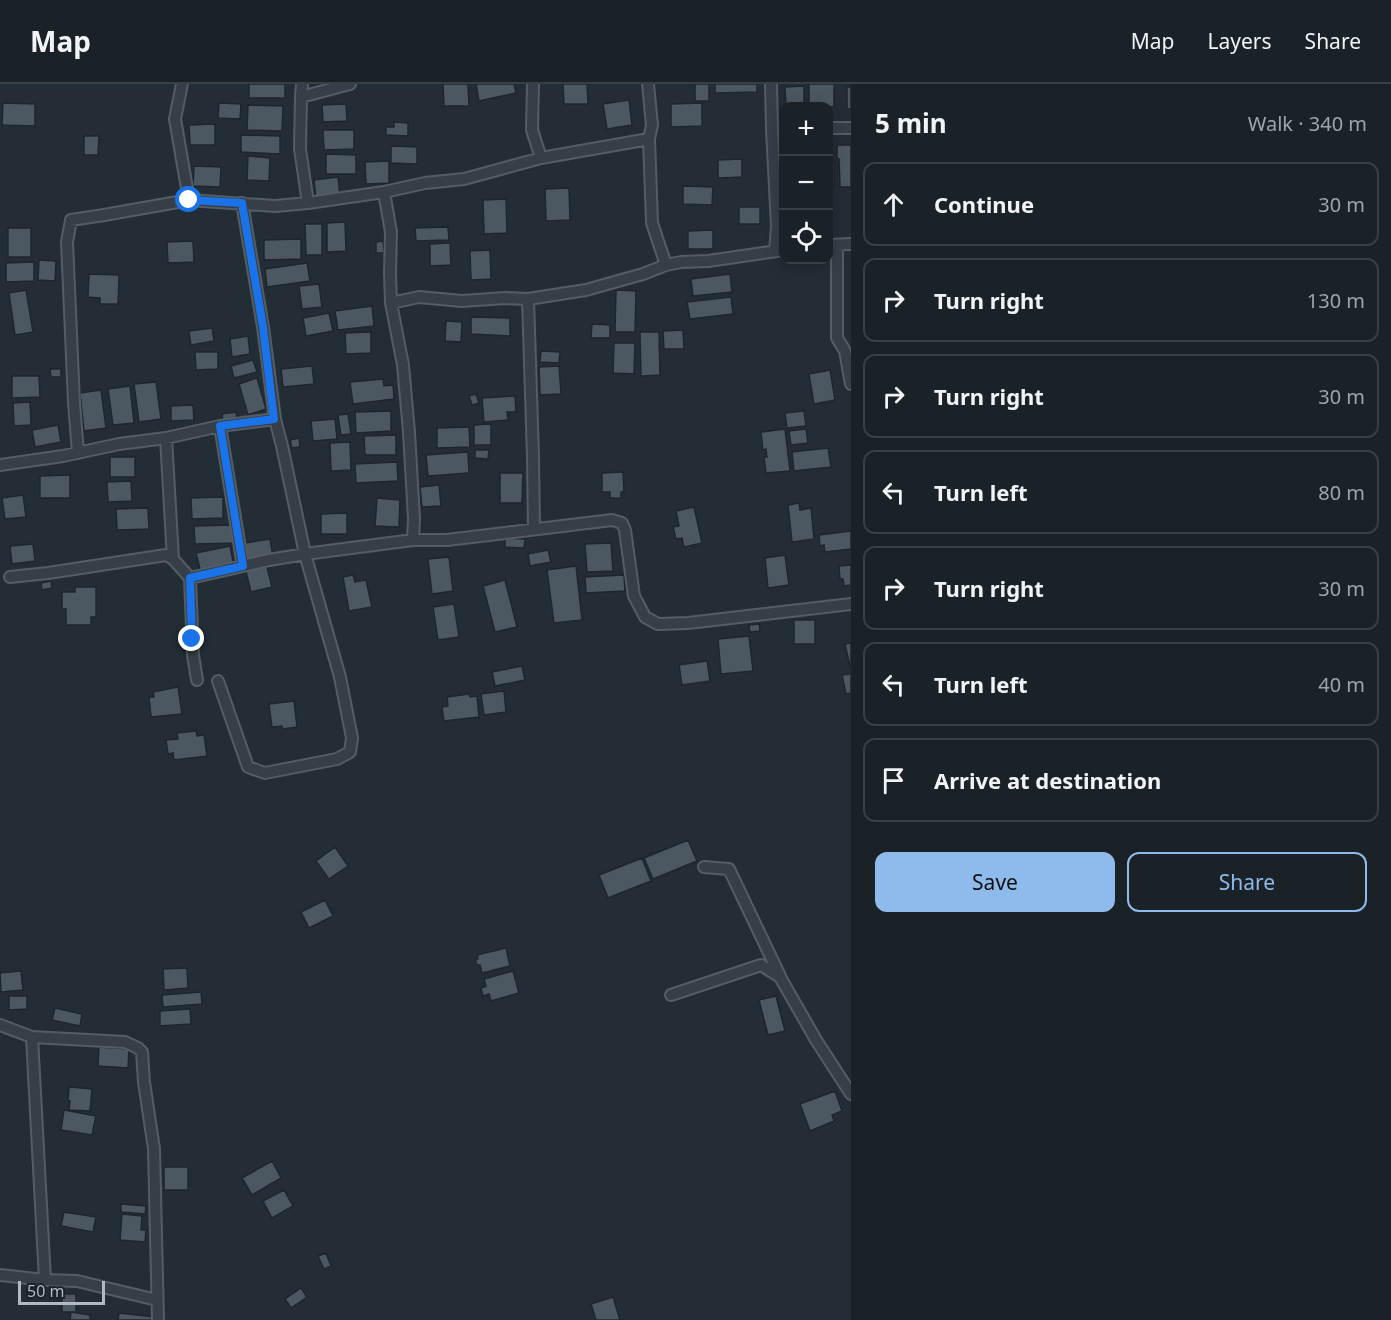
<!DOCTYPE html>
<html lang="en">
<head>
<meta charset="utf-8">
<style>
	:root { --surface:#1a2228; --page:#272f34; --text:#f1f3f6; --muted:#9fa4a8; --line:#383f45; --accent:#8ebbeb }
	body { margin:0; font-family:"Noto Sans",sans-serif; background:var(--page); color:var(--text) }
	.controls { position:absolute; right:18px; top:18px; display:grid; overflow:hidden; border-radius:12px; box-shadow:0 3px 15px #0003 }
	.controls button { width:54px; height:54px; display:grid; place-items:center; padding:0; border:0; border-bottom:2px solid var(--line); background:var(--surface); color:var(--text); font:30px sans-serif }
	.scale { position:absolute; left:18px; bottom:15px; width:87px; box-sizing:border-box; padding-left:6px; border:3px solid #b1bac3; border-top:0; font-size:16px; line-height:21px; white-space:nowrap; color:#b1bac3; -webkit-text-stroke:4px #1c242b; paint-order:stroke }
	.stop { position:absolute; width:18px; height:18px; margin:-14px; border:4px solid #1a73e8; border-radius:50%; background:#fff }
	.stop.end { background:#1a73e8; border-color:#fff; box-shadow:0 2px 6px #0008 }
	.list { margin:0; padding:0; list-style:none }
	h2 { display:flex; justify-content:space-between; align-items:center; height:78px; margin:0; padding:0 24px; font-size:26px }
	h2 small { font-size:20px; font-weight:400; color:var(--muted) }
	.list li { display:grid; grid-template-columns:39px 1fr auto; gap:18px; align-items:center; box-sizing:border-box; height:84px; margin:0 12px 12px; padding:0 12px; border:2px solid var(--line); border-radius:12px }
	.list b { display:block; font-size:22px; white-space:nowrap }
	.list em { font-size:20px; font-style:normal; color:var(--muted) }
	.actions { display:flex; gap:12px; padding:18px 24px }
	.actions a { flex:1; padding:14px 0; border:2px solid var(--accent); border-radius:12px; text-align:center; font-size:21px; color:var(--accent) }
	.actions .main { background:var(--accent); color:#111 }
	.icon { flex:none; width:33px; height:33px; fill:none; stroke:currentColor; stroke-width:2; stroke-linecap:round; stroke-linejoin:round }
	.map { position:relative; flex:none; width:851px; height:1236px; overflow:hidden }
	header { display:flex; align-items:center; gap:36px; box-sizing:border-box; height:84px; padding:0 30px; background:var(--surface); border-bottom:2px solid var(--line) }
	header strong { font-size:28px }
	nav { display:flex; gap:33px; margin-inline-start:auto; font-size:21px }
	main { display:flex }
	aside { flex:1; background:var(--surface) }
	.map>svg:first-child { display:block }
</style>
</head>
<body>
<header>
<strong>Map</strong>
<nav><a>Map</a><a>Layers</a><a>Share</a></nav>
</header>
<main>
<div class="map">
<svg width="851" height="1236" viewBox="0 0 851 1236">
	<rect width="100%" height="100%" fill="#232d36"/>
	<!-- building -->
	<path fill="#4c5861" stroke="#1e262d" stroke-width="1.5" d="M249,0H285V14H249Z
		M443,0H468L469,22H444Z
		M476,0H514L516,9L479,17Z
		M563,0H587L588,20H564Z
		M695,0H709V17H695Z
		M715,0H757V8L715,9Z
		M809,0H834V23L814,22V19H809Z
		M804,2V22H786L785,3Z
		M847,3H851V25H847Z
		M629,16L632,41L607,45L603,20Z
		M3,19L35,20V42L2,41Z
		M219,19L241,20L240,35L218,34Z
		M702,19V42L671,43V20Z
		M346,20L347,37L323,38L322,21Z
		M248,21L283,22L282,47L247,46Z
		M394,38L408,39V52L386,51V43H394Z
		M215,40V61H190L189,41Z
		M323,46H354V65L324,66Z
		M241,51L280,52V70L241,68Z
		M84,52H99L98,71H84Z
		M837,61H851V103H840L839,75H837Z
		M391,62L417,63V80L391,79Z
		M326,70L356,71V90H326Z
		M248,72L270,74L269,97L247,96Z
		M828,74H830V78H834V101H828Z
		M742,75V93L718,94V76Z
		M389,77V99L366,100L365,78Z
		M194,82L221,83L220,103L193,102Z
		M338,93L340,111L316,115L314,96Z
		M683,102L713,103L712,121L683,120Z
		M569,104L570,136L546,137L545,105Z
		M506,115L507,149L484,150L483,116Z
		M739,123H760V140H739Z
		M345,138L346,167L327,168V139Z
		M305,140H322V171H306Z
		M448,143L449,156L416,157L415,144Z
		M8,144H31V173H8Z
		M713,146V165H688V147Z
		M301,155V175L264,176V156Z
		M193,157L194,178L168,179L167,158Z
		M383,157L384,169H376V158Z
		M450,159L451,181L430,182V160Z
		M490,166L491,195L471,196L470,167Z
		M39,176L56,177L55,197L38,196Z
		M34,178V197L6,198V179Z
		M307,179L310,197L267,203L265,185Z
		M89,190L119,191L118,220H100V214L88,213Z
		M730,190L732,208L693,212L691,195Z
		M319,200L322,223L302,225L299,202Z
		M26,206L33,248L15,251L9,209Z
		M616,206L636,207L635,248H615Z
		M731,213L733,230L690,235L687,218Z
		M372,222L374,242L338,246L335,227Z
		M329,229L333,247L306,252L303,234Z
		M471,233L510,234V252L471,250Z
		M446,237L462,238L461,258L445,257Z
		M592,240L610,241V254H591Z
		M212,244L214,257L191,261L189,247Z
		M683,246L684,265H664L663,247Z
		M371,248V269L346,270L345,249Z
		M640,248H659L660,291L641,292Z
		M248,252L250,270L232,273L230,255Z
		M614,259H635L634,290L613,289Z
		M541,267L560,268L559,279L540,278Z
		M195,268H218V285L196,286Z
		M253,276L257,288L234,294L231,282Z
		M312,282L314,300L283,303L281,285Z
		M559,282L561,310L540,311L539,283Z
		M50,285H61V293H51Z
		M830,286L835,316L814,320L809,290Z
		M12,292H39L40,313L12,314Z
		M257,294L266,325L248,331L239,300Z
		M383,295L384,302L393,301L394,315L353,320L350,298Z
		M156,298L161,335L139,338L134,300Z
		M130,302L134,339L113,341L108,305Z
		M101,306L106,344L84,347L80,309Z
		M476,310L479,319L472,321L469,312Z
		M515,312L516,328H507L508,336L484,338L482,314Z
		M30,318L31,341L14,342L13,319Z
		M193,321L194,336L171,337V322Z
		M391,327V347L356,349L355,328Z
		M804,327L806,342L787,344L785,329Z
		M236,328L237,336L223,338L222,330Z
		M348,330L351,350L341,351L338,331Z
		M335,335L337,355L313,357L311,337Z
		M491,340V361H474V341Z
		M58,341L61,358L35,363L32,346Z
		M469,343L470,363L437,364V344Z
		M785,345L790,387L766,389L764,373H767L766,365L763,366L761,348Z
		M806,345L808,359L791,361L789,347Z
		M396,351V371H365L364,352Z
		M299,354L300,363L292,364L290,356Z
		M350,358L351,386L331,387L330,359Z
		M828,364L831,383L794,387L792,368Z
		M475,366H489L488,375L475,374Z
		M468,368L469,389L428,392L426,371Z
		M110,373H135V393H110Z
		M397,378L398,397L356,399L355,380Z
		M623,388L624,408H621V414H610V408H602V389Z
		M500,389H523L522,419H500Z
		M70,391V414H40V392Z
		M131,397L132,417L108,418L107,398Z
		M439,401L441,422L422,423L420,403Z
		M23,411L26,433L5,435L2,414Z
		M223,413V434L192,435L191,414Z
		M377,414L400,416L399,443L375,442Z
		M799,419L800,426L811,424L814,455L792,458L788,421Z
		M694,423L702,459L684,463L682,454L676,455L673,443L679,442L676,427Z
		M148,424L149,445L117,446L116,425Z
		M347,429V450H321V430Z
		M232,441L233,459L195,460L194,442Z
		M851,447V465L825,468L824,461L820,462L819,451Z
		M505,454L525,455L524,464L505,463Z
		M270,455L273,473L248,477L245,459Z
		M611,459L613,487L587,488L585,460Z
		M33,460L35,477L12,480L10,462Z
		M230,462L234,482L201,489L196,469Z
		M548,466L551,478L530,482L528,470Z
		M785,471L789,501L768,504L765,474Z
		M449,473L453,507L432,510L428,475Z
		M266,479L272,503L251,508L245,484Z
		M851,481V501L844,502L843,495H840L839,482Z
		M576,482L582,536L554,539L547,486Z
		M353,491L355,498L366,496L372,523L349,527L343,493Z
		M624,491L625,507L586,509L585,493Z
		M505,496L517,543L495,548L483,502Z
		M51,497L52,504L42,506L41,499Z
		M75,503H96V533H91V541H66V525H62V508H75Z
		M454,520L459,553L438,556L433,523Z
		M794,536H815V560H794Z
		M759,540L760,547L750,548L749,541Z
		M749,552L753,587L721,590L718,555Z
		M851,559V581L850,582L845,560Z
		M707,577L710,597L682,601L679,581Z
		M522,582L525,596L495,602L492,588Z
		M851,590V609L846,610L842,591Z
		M178,603L182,630L151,633L149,613H154L153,608Z
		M504,607L506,628L484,631L481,610Z
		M469,610L470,613L477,612L479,633L444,637L442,623L448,622L447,613Z
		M294,617L297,643L283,645L282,642L272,643L269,620Z
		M196,647L197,652L204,651L207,672L174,676L173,669L168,670L166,656L178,655L177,649Z
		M688,756L697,777L653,795L644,774Z
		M335,763L348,782L329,795L316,777Z
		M642,774L651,797L608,814L599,791Z
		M325,816L333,832L309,844L301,828Z
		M506,864L510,882L482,889L480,881H477L475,875H478L477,871Z
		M187,884L188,904L164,906L163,885Z
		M21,887L23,906L1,908L0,889Z
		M513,887L519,909L491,917L489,910L483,912L481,904L486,902L484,895Z
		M201,908L202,920L163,923L162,911Z
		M9,912H27V925L9,926Z
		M776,912L785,947L768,951L759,916Z
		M55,924L82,930L80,942L52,936Z
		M190,925L191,940L160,942V927Z
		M99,963L129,965L128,984L98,982Z
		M71,1003L92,1005L90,1027L69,1026L70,1017H68L69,1004Z
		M835,1007L842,1027L832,1031L834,1037L810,1047L800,1020Z
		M64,1026L96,1032L92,1051L61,1046Z
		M272,1077L281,1094L252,1111L242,1094Z
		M164,1083H188V1106H164Z
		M284,1106L293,1122L272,1134L263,1117Z
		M121,1120L146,1122L145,1130L121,1128Z
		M64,1128L96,1133L93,1148L61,1142Z
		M122,1130L142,1132L141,1146H146L145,1158L120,1156Z
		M326,1169L331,1182L324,1185L318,1172Z
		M301,1204L307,1213L291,1224L285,1215Z
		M62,1210H76V1228H62Z
		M613,1213L620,1236H596L591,1220Z
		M71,1228L90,1231V1236H70Z
		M119,1229L154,1233L153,1236H118Z"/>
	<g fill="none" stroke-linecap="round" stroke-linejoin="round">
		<!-- street casing -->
		<g stroke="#545d64" stroke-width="14">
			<path id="street" d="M182,0L175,35L189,116L275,122L308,119L384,108L425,99L464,95L541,74L649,55
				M302,0L301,13L350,0
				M533,0L532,46L541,74
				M648,0L652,41L649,55L652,139L666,181
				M771,0L772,46L777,142L775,167
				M301,13L300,65L308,119
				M828,44H851
				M384,108L391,148L390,189L391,219
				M828,161L851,160
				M837,161V254L845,267L851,300
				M528,215L533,373L534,445
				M220,342L243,482
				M166,354L173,475
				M78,369L74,319L67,158L71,136L104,131L189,116
				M0,381L63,372L119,360L166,354L220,342L275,335
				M413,456L414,435L409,348L403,281L391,219L419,213L462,217L505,214L528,215L586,206L643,190L666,181L681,178L708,177L784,166
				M10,493L48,489L166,471L173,475L190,494
				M197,596L193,571L190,494L269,476L305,470L413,456H447L612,436L622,439L625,446L634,512L645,533L658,540L688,539L851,520
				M218,597L248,683L265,689L337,675L350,668L352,654L340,593L305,470L282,362L275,335L263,243L242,119
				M704,783L729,785L780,892
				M671,911L761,881L780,893L816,956L851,1010
				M0,941L32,953L125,958L138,964L142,968L144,998L154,1065L158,1236
				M32,953L45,1196
				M0,1191L45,1196L77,1197L157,1216"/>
		</g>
		<!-- street -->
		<use href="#street" stroke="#363f47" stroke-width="10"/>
	</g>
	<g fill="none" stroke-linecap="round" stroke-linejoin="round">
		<!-- route -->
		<path stroke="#1a73e8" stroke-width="8" d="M189,116L242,119L263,243L274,335L220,342L243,482L190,494L192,555"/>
	</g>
</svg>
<div class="controls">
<button>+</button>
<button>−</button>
<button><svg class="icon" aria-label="locate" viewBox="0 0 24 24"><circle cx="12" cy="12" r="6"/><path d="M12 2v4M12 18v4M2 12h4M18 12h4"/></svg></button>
</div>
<div class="scale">50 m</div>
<div class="stop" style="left:189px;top:116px"></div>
<div class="stop end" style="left:192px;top:555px"></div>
</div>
<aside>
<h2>5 min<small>Walk · 340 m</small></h2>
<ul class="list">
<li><svg class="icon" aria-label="ahead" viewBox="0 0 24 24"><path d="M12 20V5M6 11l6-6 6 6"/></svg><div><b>Continue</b></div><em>30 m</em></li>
<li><svg class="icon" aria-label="right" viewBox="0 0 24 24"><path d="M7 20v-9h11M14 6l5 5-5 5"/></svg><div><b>Turn right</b></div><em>130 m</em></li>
<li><svg class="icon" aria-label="right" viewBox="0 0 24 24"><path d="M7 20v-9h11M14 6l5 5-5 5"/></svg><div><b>Turn right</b></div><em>30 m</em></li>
<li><svg class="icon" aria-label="left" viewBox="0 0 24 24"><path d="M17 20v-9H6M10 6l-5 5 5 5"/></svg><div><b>Turn left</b></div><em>80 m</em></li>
<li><svg class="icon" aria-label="right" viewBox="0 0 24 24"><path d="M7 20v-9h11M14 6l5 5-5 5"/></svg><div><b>Turn right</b></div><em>30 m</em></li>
<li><svg class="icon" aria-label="left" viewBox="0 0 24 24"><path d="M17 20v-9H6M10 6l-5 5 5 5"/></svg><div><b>Turn left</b></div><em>40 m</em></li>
<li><svg class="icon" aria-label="arrive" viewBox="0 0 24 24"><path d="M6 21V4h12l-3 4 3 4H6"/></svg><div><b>Arrive at destination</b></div></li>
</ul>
<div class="actions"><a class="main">Save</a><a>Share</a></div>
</aside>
</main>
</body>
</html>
